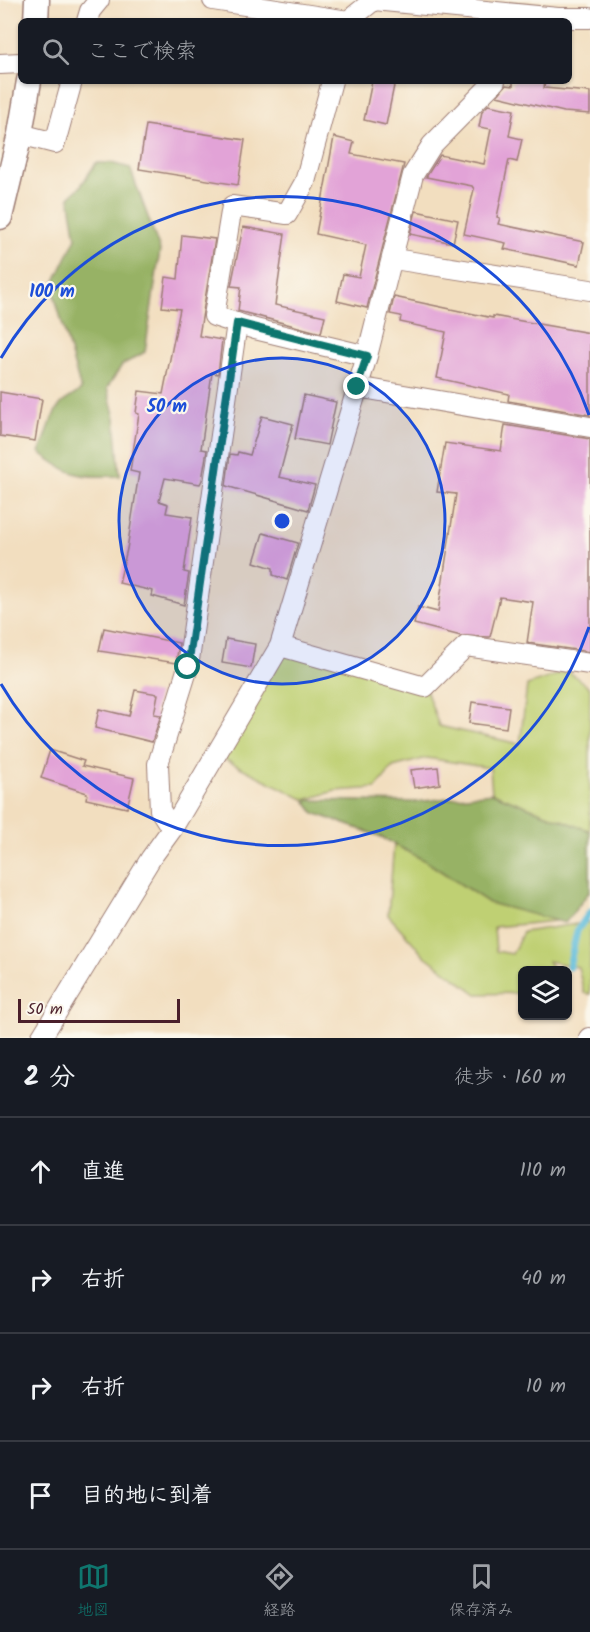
<!DOCTYPE html>
<html lang="ja">
<head>
<meta charset="utf-8">
<style>
	:root { --surface:#171b24; --page:#20242c; --text:#f1f3f6; --muted:#9ea1a6; --line:#363941; --accent:#0f766e }
	body { margin:0; font-family:Kalam,"Klee One",sans-serif; background:var(--page); color:var(--text) }
	.controls { position:absolute; right:18px; bottom:18px; display:grid; overflow:hidden; border-radius:9px; box-shadow:0 2px 4px #0004 }
	.controls button { width:54px; height:54px; display:grid; place-items:center; padding:0; border:0; border-bottom:2px solid var(--line); background:var(--surface); color:var(--text); font:30px sans-serif }
	.scale { position:absolute; left:18px; bottom:15px; width:162px; box-sizing:border-box; padding-left:6px; border:3px solid #4a1f2b; border-top:0; font-size:16px; line-height:21px; white-space:nowrap; color:#4a1f2b; -webkit-text-stroke:4px #fbf7ec; paint-order:stroke }
	.stop { position:absolute; width:18px; height:18px; margin:-14px; border:4px solid #0f766e; border-radius:50%; background:#fff }
	.stop.end { background:#0f766e; border-color:#fff; box-shadow:0 2px 6px #0008 }
	.list { margin:0; padding:0; list-style:none }
	h2 { display:flex; justify-content:space-between; align-items:center; height:78px; margin:0; padding:0 24px; font-size:26px }
	h2 small { font-size:20px; font-weight:400; color:var(--muted) }
	.list li { display:grid; grid-template-columns:39px 1fr auto; gap:18px; align-items:center; box-sizing:border-box; height:108px; padding:0 24px; border-top:2px solid var(--line) }
	.list b { display:block; font-size:22px; white-space:nowrap }
	.list em { font-size:20px; font-style:normal; color:var(--muted) }
	.icon { flex:none; width:33px; height:33px; fill:none; stroke:currentColor; stroke-width:2; stroke-linecap:round; stroke-linejoin:round }
	.map { position:relative; flex:none; width:590px; height:1038px; overflow:hidden }
	.search { position:absolute; background:var(--surface); box-shadow:0 2px 4px #0004; left:18px; right:18px; top:18px; height:66px; display:flex; align-items:center; gap:15px; box-sizing:border-box; padding:0 21px; border-radius:9px; color:var(--muted); font-size:22px }
	.sheet { height:510px; background:var(--surface) }
	nav { display:flex; justify-content:space-around; align-items:center; box-sizing:border-box; height:84px; border-top:2px solid var(--line); background:var(--surface); font-size:16px; color:var(--muted) }
	nav a { display:grid; justify-items:center; gap:3px }
	nav .on { color:var(--accent) }
	.map>svg:first-child { display:block }
</style>
</head>
<body>
<div class="map">
<svg width="590" height="1038" viewBox="0 0 590 1038">
	<rect width="100%" height="100%" fill="#fbf7ec"/>
	<filter id="ink" filterUnits="userSpaceOnUse"><feTurbulence type="fractalNoise" baseFrequency=".0167" numOctaves="2"/><feDisplacementMap in="SourceGraphic" scale="12" xChannelSelector="R" yChannelSelector="G"/><feConvolveMatrix kernelMatrix="1 2 1 2 8 2 1 2 1" color-interpolation-filters="sRGB"/></filter>
	<filter id="wash" filterUnits="userSpaceOnUse"><feTurbulence type="fractalNoise" baseFrequency=".008" numOctaves="4" result="noise"/><feDisplacementMap in="SourceGraphic" scale="24" xChannelSelector="R" yChannelSelector="G"/><feGaussianBlur stdDeviation="1.35" result="paint"/><feColorMatrix in="noise" values="0 0 0 0 0 0 0 0 0 0 0 0 0 0 0 0 0 1.4 0 .05"/><feComposite in="paint" operator="in"/></filter>
	<g filter="url(#wash)">
		<rect width="100%" height="100%" fill="#f2debf"/>
		<!-- green -->
		<path fill="#bfd073" stroke="#84784f" stroke-width="1.5" d="M280,646L425,687L439,726L520,744L527,685L568,671L590,688V831L492,793L490,768L427,758L393,767L376,788L335,791L305,800L216,755Z
			M394,844L482,889L556,921L494,927L496,951L512,954L523,932L590,922V994L584,993L578,967L548,961L554,970H522V993L477,994L425,956L388,915Z"/>
		<!-- forest -->
		<path fill="#97b265" stroke="#706848" stroke-width="1.5" d="M96,163H111L130,168L160,250L145,352L122,365L107,388L115,418L120,476C80,477 71,477 39,452C48,437 49,417 61,404C66,399 75,395 81,390L52,287L76,238L69,197L80,187Z
			M492,793L590,831V891L565,923L489,903L427,862L379,836L314,813L305,800L415,802Z"/>
		<g fill="none" stroke-linecap="round" stroke-linejoin="round">
			<!-- stream -->
			<path stroke="#5bbbda" stroke-width="7" d="M569,967L577,931L590,912"/>
		</g>
		<g id="blocks">
			<!-- building -->
			<path fill="#e2a3d7" d="M372,81H395L386,125L364,120Z
				M513,81H545L544,88L590,92V114L564,112L497,96L506,85L513,86Z
				M488,105L514,110L509,136L522,139L517,162L509,160L497,217L500,218L498,224L584,242L579,265L504,249L506,243L464,234L474,189L472,186L426,177L440,155L484,164L491,129L479,127L482,111Z
				M146,125L245,140L238,185L139,169Z
				M334,137L354,142L351,154L404,164L367,308L337,301L343,274L359,277L366,245L316,234Z
				M416,211L458,220L453,243L410,234Z
				M243,227L285,234L275,305L325,316L321,333L238,311L241,287L231,286Z
				M182,235L215,239L199,336L222,340L218,374L212,373L201,449L207,450L202,480L200,484L165,478L159,501L168,504L166,513L192,517L184,572L189,573L184,605L152,596L153,591L119,583L127,549L139,473L130,471L139,414L136,413L139,391L163,394L180,309L162,307L166,277L178,279Z
				M394,297L493,318V316L590,333V415L508,401L509,394L437,378L446,332L400,322L401,316L390,314Z
				M0,392L42,399L35,441L0,436Z
				M304,395L336,402L327,445L295,439Z
				M262,416L293,424L279,477L315,485L308,510L226,486L230,454L237,455L238,452L250,455Z
				M505,425L590,439V652L527,643L533,602L500,597L490,637L461,636L414,624L418,607L438,612L456,494L437,492L445,443L501,451Z
				M263,533L298,543L287,580L273,575V568L254,562Z
				M104,628L179,643L176,663L99,651Z
				M226,639L255,644L251,668L222,663Z
				M135,690L158,694L154,714L161,715L152,742L95,728L99,709L129,716Z
				M472,702L509,707L506,728L469,723Z
				M50,750L84,761L82,766L134,778L127,808L86,799L87,793L41,778Z
				M438,767L440,784L414,788L411,770Z"/>
		</g>
	</g>
	<g filter="url(#ink)">
		<use href="#blocks" fill-opacity="0" stroke="#9e7e75" stroke-width="1.5"/>
		<g fill="none" stroke-linecap="round" stroke-linejoin="round">
			<!-- minor casing -->
			<g stroke="#9e7e75" stroke-width="22">
				<path id="minor" d="M213,0L348,21L374,0L558,18H590
					M87,21L90,11L99,0
					M0,64L21,63
					M332,81L305,182L287,214L232,206L214,316L255,329L367,356
					M20,134L55,143L72,81
					M394,259L590,290
					M357,387L590,427
					M280,646L425,687L466,646L590,664
					M172,829L160,810L158,764L188,667L237,323
					M41,1038L151,858L172,829L280,646L367,356L413,175L432,145L495,81
					M589,1038H590"/>
			</g>
			<!-- tertiary casing -->
			<g stroke="#9e7e75" stroke-width="27">
				<path id="tertiary" d="M36,21L37,0
					M0,217L20,134L29,81"/>
			</g>
			<!-- minor -->
			<use href="#minor" stroke="#fff" stroke-width="20"/>
			<!-- tertiary -->
			<use href="#tertiary" stroke="#fff" stroke-width="24"/>
		</g>
	</g>
	<g fill="none" stroke-linecap="round" stroke-linejoin="round" filter="url(#ink)">
		<!-- route -->
		<path stroke="#0f766e" stroke-width="8" d="M188,667L237,323L367,356L357,387"/>
	</g>
	<!-- distance rings -->
	<circle cx="282" cy="521" r="163" fill="#1d4ed8" fill-opacity=".12"/>
	<g fill="none" stroke="#1d4ed8" stroke-width="3">
		<circle cx="282" cy="521" r="163"/>
		<path d="M589 627A325 325 0 0 1 1 684M1 358A325 325 0 0 1 589 415"/>
	</g>
	<circle cx="282" cy="521" r="9" fill="#1d4ed8" stroke="#fbf7ec" stroke-width="3"/>
	<g font-size="18" text-anchor="middle" font-weight="bold" fill="#1d4ed8" stroke="#fbf7ec" stroke-width="4.5" stroke-linejoin="round" paint-order="stroke">
		<text x="52" y="297">100 m</text>
		<text x="167" y="412">50 m</text>
	</g>
</svg>
<div class="controls">
<button><svg class="icon" aria-label="layers" viewBox="0 0 24 24"><path d="M12 4l9 5-9 5-9-5zM3 14l9 5 9-5"/></svg></button>
</div>
<div class="scale">50 m</div>
<div class="stop" style="left:188px;top:667px"></div>
<div class="stop end" style="left:357px;top:387px"></div>
<div class="search"><svg class="icon" aria-label="search" viewBox="0 0 24 24"><circle cx="10" cy="10" r="6"/><path d="M15 15l6 6"/></svg>ここで検索</div>
</div>
<section class="sheet">
<h2>2 分<small>徒歩 · 160 m</small></h2>
<ul class="list">
<li><svg class="icon" aria-label="ahead" viewBox="0 0 24 24"><path d="M12 20V5M6 11l6-6 6 6"/></svg><div><b>直進</b></div><em>110 m</em></li>
<li><svg class="icon" aria-label="right" viewBox="0 0 24 24"><path d="M7 20v-9h11M14 6l5 5-5 5"/></svg><div><b>右折</b></div><em>40 m</em></li>
<li><svg class="icon" aria-label="right" viewBox="0 0 24 24"><path d="M7 20v-9h11M14 6l5 5-5 5"/></svg><div><b>右折</b></div><em>10 m</em></li>
<li><svg class="icon" aria-label="arrive" viewBox="0 0 24 24"><path d="M6 21V4h12l-3 4 3 4H6"/></svg><div><b>目的地に到着</b></div></li>
</ul>
</section>
<nav>
<a class="on"><svg class="icon" aria-label="map" viewBox="0 0 24 24"><path d="M3 6l6-2 6 2 6-2v14l-6 2-6-2-6 2zM9 4v14M15 6v14"/></svg>地図</a>
<a><svg class="icon" aria-label="directions" viewBox="0 0 24 24"><path d="M12 3l9 9-9 9-9-9zM9 14v-3h6M13 9l2 2-2 2"/></svg>経路</a>
<a><svg class="icon" aria-label="saved" viewBox="0 0 24 24"><path d="M7 4h10v16l-5-4-5 4z"/></svg>保存済み</a>
</nav>
</body>
</html>
